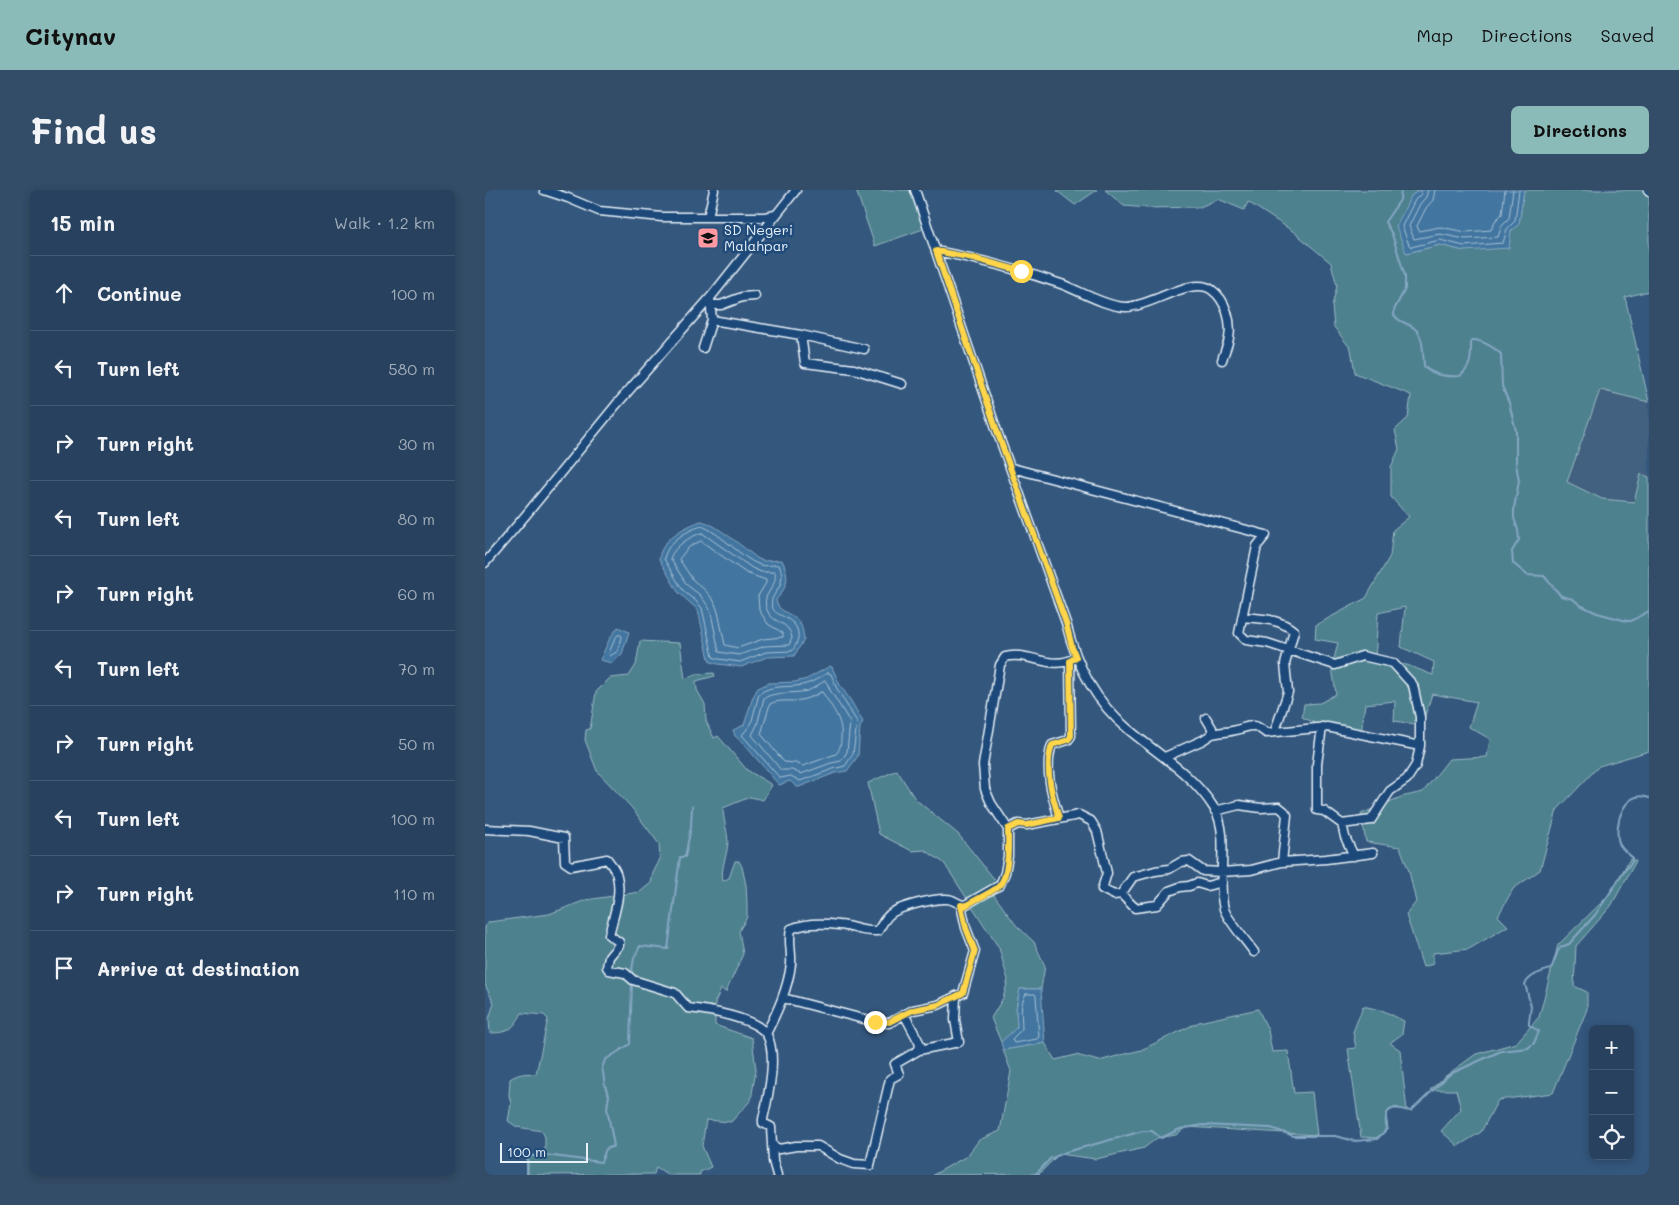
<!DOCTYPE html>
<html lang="en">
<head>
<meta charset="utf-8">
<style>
	:root { --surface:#27415e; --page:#334c67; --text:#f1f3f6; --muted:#a4afbc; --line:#435a73; --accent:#8bbbb9 }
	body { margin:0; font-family:Mali,sans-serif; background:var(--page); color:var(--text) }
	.controls { position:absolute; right:15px; bottom:15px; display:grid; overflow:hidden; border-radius:8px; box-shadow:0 2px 8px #0003 }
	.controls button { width:45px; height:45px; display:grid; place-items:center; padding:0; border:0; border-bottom:1px solid var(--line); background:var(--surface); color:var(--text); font:25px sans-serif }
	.scale { position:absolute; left:15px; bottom:12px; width:88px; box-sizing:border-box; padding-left:5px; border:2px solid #e8f1f8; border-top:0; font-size:14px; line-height:18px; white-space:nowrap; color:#e8f1f8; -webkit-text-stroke:4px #1f4a7a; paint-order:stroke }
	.stop { position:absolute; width:15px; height:15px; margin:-11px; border:4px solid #ffd54a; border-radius:50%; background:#fff }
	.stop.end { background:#ffd54a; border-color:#fff; box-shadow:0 1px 5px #0008 }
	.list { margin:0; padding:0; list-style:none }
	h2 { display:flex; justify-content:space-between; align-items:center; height:65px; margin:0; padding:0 20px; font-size:21px }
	h2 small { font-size:16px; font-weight:400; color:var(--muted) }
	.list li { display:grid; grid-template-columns:32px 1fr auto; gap:15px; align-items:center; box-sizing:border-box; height:75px; padding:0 20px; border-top:1px solid var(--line) }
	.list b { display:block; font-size:19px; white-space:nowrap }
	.list em { font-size:16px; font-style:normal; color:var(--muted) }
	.icon { flex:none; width:28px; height:28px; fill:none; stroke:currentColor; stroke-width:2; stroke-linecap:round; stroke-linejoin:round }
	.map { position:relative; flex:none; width:1164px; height:985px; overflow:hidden; border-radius:8px }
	header { display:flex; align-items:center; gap:30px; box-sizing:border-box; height:70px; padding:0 25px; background:var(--accent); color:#111 }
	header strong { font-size:24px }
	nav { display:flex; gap:28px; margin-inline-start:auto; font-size:18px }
	.intro { display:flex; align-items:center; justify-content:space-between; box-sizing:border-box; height:120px; padding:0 30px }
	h1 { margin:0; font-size:35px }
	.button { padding:12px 22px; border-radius:8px; background:var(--accent); color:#111; font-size:18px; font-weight:700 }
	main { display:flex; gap:30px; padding:0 30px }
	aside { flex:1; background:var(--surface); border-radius:8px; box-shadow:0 2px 8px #0003 }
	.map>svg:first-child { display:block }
</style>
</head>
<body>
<header>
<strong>Citynav</strong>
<nav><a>Map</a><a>Directions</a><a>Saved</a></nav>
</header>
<div class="intro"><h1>Find us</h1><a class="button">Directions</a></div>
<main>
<aside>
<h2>15 min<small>Walk · 1.2 km</small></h2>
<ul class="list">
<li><svg class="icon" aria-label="ahead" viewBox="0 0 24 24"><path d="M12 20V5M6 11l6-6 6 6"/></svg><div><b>Continue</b></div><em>100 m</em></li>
<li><svg class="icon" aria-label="left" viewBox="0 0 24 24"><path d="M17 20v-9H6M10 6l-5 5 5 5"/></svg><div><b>Turn left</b></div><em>580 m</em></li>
<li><svg class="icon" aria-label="right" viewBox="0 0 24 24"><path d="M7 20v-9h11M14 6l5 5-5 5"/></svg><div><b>Turn right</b></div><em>30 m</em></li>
<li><svg class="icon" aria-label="left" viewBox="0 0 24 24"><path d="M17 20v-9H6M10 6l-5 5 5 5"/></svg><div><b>Turn left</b></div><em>80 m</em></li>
<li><svg class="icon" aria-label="right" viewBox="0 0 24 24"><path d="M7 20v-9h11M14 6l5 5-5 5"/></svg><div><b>Turn right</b></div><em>60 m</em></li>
<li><svg class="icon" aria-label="left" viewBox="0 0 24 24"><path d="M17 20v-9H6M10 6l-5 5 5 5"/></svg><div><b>Turn left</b></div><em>70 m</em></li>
<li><svg class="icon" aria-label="right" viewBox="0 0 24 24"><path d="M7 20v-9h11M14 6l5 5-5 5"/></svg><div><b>Turn right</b></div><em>50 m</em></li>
<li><svg class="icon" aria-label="left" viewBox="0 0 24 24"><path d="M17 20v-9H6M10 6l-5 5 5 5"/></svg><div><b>Turn left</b></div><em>100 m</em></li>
<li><svg class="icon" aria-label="right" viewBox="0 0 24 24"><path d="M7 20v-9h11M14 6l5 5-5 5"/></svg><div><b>Turn right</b></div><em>110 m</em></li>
<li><svg class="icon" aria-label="arrive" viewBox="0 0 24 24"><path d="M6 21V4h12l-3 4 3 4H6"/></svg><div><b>Arrive at destination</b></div></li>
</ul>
</aside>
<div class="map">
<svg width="1164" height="985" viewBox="0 0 1164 985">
	<rect width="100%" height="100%" fill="#34577d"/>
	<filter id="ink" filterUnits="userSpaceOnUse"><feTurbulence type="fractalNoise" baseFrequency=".02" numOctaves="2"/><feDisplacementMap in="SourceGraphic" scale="10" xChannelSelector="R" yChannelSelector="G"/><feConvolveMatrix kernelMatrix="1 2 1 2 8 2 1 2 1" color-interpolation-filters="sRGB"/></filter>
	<g filter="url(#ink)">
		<!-- built -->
		<path fill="#42607f" d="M1115,200L1164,212V287L1156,284L1149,312L1117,309L1082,292Z"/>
		<!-- green -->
		<path fill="#4d818e" stroke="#9ab9c3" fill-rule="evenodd" d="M371,0H428L441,38L390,56Z
			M573,0H612L590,15L572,1Z
			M620,0H934L926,6L922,63L955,55L979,61L1026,41L1034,34L1039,0H1164V101L1140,107L1164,212L1115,200L1082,292L1117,309L1149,312L1156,284L1164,287V561L1114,576L1072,620L1055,680L1028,699L1013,726L1023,736L984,759L948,763V774L938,777L921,725L931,712L924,681L915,657L881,652L876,624L916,607L938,602L964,569L1002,567L1005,549L984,537L992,512L947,504L937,535L909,531L910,511L880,514L876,544L847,541L817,527L819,514L835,513L851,504L847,477L853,453L830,449L831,435L881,408L905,366L908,340L924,327L906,307V277L914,259L910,240L923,228L926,205L870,183L866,159L849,137L847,116L852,96L846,73L809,42L763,12L759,20L733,9L715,17L663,18L639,16ZM920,417L916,457L949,472L948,485L922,475L890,472L893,423Z
			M155,451L195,453L200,489L211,484L229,483L230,486L211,491L212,500L220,514L221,531L229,548L233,546L262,580L287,595L278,610L265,607L238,618C238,629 242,639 243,651C243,664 235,678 238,691L244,688L250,671H254L257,677L261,695L262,714V727L254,741L258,764L241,802L236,799L230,812V835L267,848L271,880L266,910L246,932L221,930L217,956L226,977L215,982V985H184L171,977L169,984L43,985V967L60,965V947L57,941L32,937L23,931L26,914L24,905L25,889C34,883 41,883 51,884L63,829L59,825L37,823C28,839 24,843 5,843L4,829L9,813L0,795V737L4,732L64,724L101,710L155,702L166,693L168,683L175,669L174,654L147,618L112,581L100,550L101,540L105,539L111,502L125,488L144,486L151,475Z
			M412,580L430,609L473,644L514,695L506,701L531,735L549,752L560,776L556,799H535L531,819L532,838L516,852L506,828L518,808L523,790L514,758L459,673L440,660L427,661L394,644L383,593Z
			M1145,669L1151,671L1126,716L1091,756L1089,796L1102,802V819L1068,903L1013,910L996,942L973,956L956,941L976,919L971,900H945L962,885L991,864L1031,853L1054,827L1073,755L1123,706Z
			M878,816L899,821L919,831L917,844L905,853L915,860L922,921L910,917L901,924L903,939L891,948L876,947L863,859L871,858L868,842Z
			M773,819L783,840L787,862L803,861L809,903L827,902L832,945L701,937L691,945L672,948L659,958L611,969L574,964L554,984L448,985L482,966L494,950L515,941L526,881L518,860L560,853L570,870L591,865L614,871L632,866L656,860L714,832Z"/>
		<!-- water -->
		<path fill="#4376a0" stroke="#85a7c3" d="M934,0H1039L1034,34L1026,41L1024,58L979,61L955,55L921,63L911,36L926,6Z
			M216,331C230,333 259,358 272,368L278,371L297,370C305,387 303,396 291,410C293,423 306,422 313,431C318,436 318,443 319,450L309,466L282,467L256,477L233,474L226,472L224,469L213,420L193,402L174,369C176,349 199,337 216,331Z
			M133,437L144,442L137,464L127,473L115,470L125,448Z
			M345,476L347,477L355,495L366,511L378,532L375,537L373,566L362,581L350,583L314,597H312L305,591L294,595L258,553L250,546L248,540L259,535L268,507L273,498L284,493L310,492L322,489Z
			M535,799H556L560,853L518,860L516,852L532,837L531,819Z"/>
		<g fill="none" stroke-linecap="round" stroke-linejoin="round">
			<!-- shore -->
			<path stroke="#a6c0d5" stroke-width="1" d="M936,0V4L930,10L917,36L924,55L926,57L955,50L979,56L1018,53L1022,39L1030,31L1034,0
				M943,0L941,7L935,14L924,36L929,49L955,44L980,49L1013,47L1017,35L1024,28L1028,0
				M950,0L948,10L941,18L932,36L934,41L955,37L981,42L1006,40L1010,31L1017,24L1020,0
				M217,336C237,344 256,368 275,375C282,377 288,374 294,375C304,398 283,403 287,416C289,424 295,424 301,428C316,436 316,449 307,461L281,462L255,472L234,469L228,467L217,418L210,410L204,406L197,399L179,369C182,352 202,340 217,336Z
				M217,343L267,378L276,382H290C293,399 275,403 282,420C287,434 305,431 307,448L304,455L280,456L254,465L234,462L226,423L223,416L215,405L202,395L185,368C190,356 205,346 217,343Z
				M216,351L261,383L281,390V393L273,406L274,420L283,434L298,443V447L278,449L253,458L240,455L233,422L229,411L220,400L208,390L194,369L203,358Z
				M133,445H136L137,447L133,461L125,466L124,463L129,451Z
				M343,483L346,484L351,497L372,532L368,564L360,576L348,579L315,591L306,586L295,588L257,545L266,534L274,504C287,493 306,499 321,494C329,492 336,486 343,483Z
				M340,491L342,493L345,500L365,532L362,562L356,571L346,573L316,584L307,580H296L267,545L272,535L279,508C291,501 309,504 322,501C329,499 333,494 340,491Z
				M336,502L338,503C348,519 358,530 356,548C356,555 355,559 351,564L318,576L310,573L299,572L276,544L285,514C292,510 301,511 309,511C319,510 328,507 336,502Z
				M541,804H550L551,806L554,847L552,849L529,853L527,849L537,839C537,827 534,814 541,804Z"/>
			<!-- stream -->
			<path stroke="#85a7c3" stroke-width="2" d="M916,0L915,10L900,32L907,44L920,86V99L909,120V125C914,133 922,132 929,138C939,145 938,165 939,176C948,186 962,187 975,186C987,177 986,166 986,152L989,150C998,151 1010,158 1016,164L1017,196L1024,213L1031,241V274L1034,291L1029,318V328L1033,340L1034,350L1027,361L1028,373L1042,385L1059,386L1076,406L1088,409L1095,415L1112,423L1142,431H1146L1164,421
				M146,786L149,768L155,756L183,759L195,667H200L206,637L207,616
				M42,985V968L45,966L60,965L116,972L121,959L129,956L122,918L124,905C118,897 120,888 117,878L120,870L145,854L147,791
				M535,985H548L553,982L565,969L581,962L658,941H667L676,948L695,939L718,935L786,938L809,946H850L870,951L892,949L900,941C902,936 900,933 901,928C902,913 918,920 926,921L965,884L1016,861L1043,858L1049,853L1054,841L1044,835V832L1046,816L1040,794C1046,784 1056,782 1066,779L1073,761L1076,757L1084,754L1110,725L1141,679L1147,672V667C1142,663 1136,659 1134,653C1128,634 1140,598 1164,608"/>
			<!-- minor casing -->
			<g stroke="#e8f1f8" stroke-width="11">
				<path id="minor" d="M59,0L83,8L114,21L177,27H280L290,25
					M430,0L513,244L581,433C591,474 610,512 643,539C672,564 708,584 729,618C746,645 731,688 739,719C742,729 762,752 769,762
					M1163,0L1164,1
					M223,27L229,0
					M451,61C494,69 535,80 576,94C595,101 620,116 640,117C664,118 707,85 727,100C741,110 747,132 744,148C743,155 739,163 737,170
					M225,108L227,130L316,145L379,159
					M226,115H236L257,107L270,106
					M316,145L320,173L369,179L417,194
					M218,158L227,130
					M527,278L781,345L772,356L754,443L761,450L782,453L850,475L877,466L908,473L928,495L935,527V556L931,575L922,589L905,601L886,630L857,634L839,621L832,620V574L837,537
					M0,373L40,326L131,215L225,108L311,0
					M757,427C776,429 794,428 809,441L800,474L803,502L790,541
					M727,544C735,542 744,542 751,540C766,536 768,532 781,543L842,537L935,556
					M680,567L718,550L727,544V538L721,528
					M574,628C567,606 559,578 567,555L583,550L586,546L585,471
					M857,634L860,647L869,666
					M0,639L44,641L79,648L80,672L86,676L122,669C126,674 131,680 132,686C137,705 128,727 124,745L134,752V755L124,767L122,777L124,780L140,783L148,790L190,803L203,818C222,820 272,828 282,845C293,866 283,907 278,929V933L286,937L288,971L292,985
					M523,639L533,634L542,635L594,625L606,631L612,641L622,683L617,699L629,705L636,704L648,687L670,681L684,679L696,672L704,671L718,681L736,682L766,680L797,672L802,625L799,621L794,617L776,618L754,615L730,621
					M797,672L841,669L888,663
					M636,704L650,718L672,715L684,701L695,697L704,696L712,693L722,696L737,692
					M298,808L390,832L404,833L428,820L453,815L478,803L490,761L481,738L476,715
					M281,844C292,822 303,799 306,774C307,761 303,752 306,739C319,733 339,733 354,735C369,736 375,742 393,741C397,734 401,726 408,722C418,716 450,708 462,709C469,709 473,715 480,715L515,695L520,683L523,666V639L506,613L500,599L498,575L515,475L520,467C544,460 567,483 591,467
					M434,860L474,852L470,830L471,806
					M287,955L294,959L311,956H333L355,969L369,974L385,975L405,889L414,884L410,874L434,860L435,854L419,824"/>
			</g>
			<!-- minor -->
			<use href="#minor" stroke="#1f4a7a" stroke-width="8"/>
		</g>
	</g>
	<g fill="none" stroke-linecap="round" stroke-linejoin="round" filter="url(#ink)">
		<!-- route -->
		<path stroke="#ffd54a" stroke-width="6" d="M390,832H404L428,820L453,815L478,803L490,761L481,738L476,715L480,716C489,710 508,702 514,696C525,685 523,653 523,639L533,634L542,635L574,628C567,606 559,578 567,555L583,550L586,546L585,471L591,467L587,457L581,433L513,244L451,61L488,68L536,81"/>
	</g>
	<!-- icons -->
	<defs>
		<g id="school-square" transform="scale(1.125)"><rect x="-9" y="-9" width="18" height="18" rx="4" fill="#ff9aa2" stroke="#1f4a7a"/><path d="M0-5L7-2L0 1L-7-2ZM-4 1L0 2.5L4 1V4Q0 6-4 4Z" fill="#111"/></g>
	</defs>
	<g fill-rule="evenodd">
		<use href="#school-square" x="223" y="48"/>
	</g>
	<g text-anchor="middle" stroke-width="5" stroke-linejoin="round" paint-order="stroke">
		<!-- poi labels -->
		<g font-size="14" fill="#e8f1f8" stroke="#1f4a7a" text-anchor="start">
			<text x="239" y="45">SD Negeri<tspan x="239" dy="16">Malahpar</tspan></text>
		</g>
	</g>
</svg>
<div class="controls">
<button>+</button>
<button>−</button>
<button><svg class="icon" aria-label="locate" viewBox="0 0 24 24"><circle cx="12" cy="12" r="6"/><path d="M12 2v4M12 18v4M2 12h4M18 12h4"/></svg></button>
</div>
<div class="scale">100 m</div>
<div class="stop" style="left:536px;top:81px"></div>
<div class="stop end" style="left:390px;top:832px"></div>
</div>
</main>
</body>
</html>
